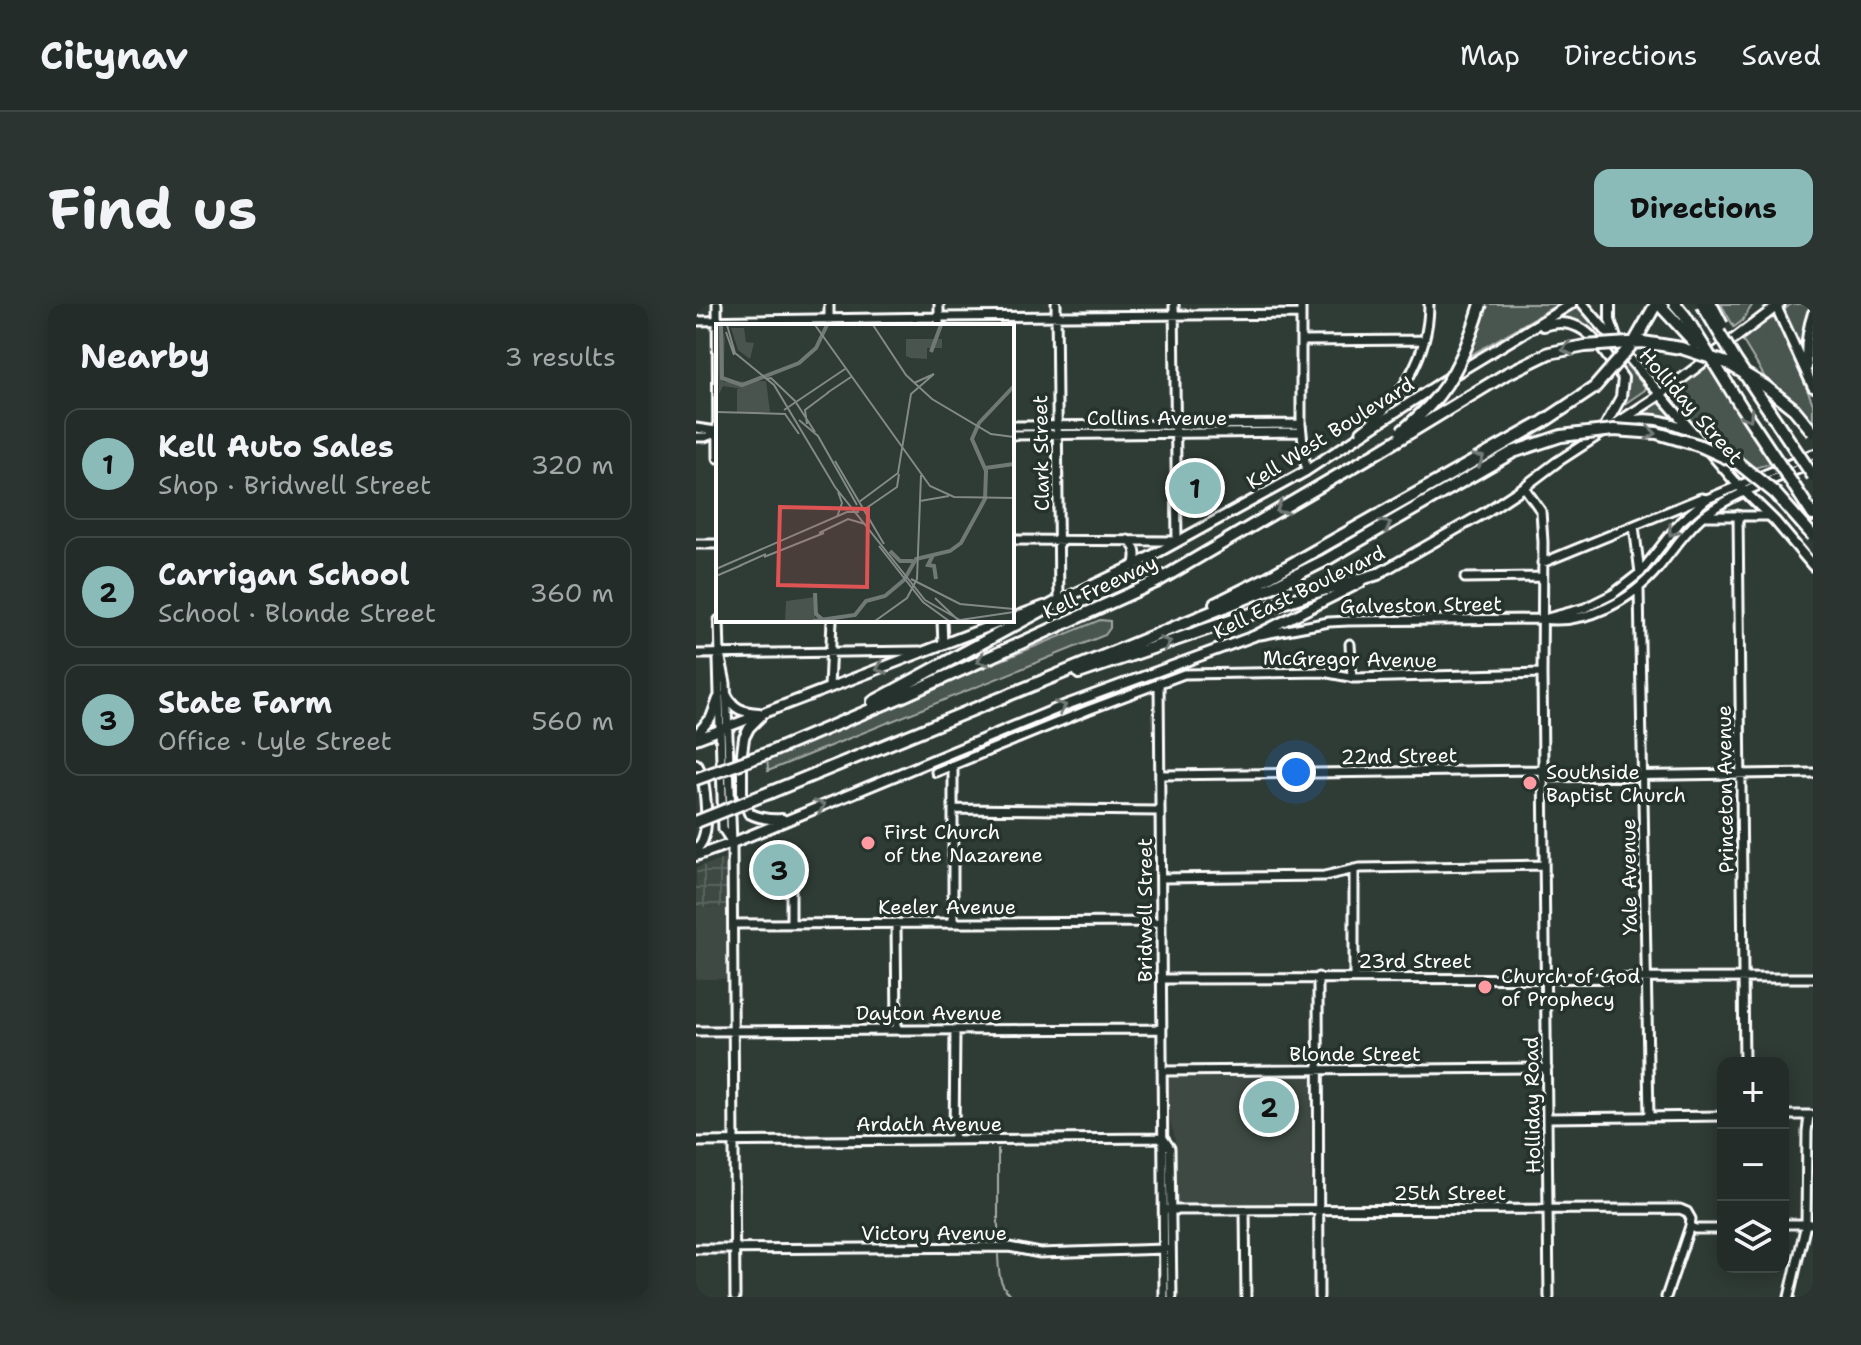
<!DOCTYPE html>
<html lang="en">
<head>
<meta charset="utf-8">
<style>
	:root { --surface:#232c28; --page:#2b3430; --text:#f1f3f6; --muted:#a3a7a8; --line:#404845; --accent:#8bbbb9 }
	body { margin:0; font-family:"Shantell Sans",sans-serif; background:var(--page); color:var(--text) }
	.controls { position:absolute; right:24px; bottom:24px; display:grid; overflow:hidden; border-radius:16px; box-shadow:0 4px 20px #0003 }
	.controls button { width:72px; height:72px; display:grid; place-items:center; padding:0; border:0; border-bottom:2px solid var(--line); background:var(--surface); color:var(--text); font:40px sans-serif }
	.you { position:absolute; left:600px; top:468px; width:28px; height:28px; margin:-20px; border:6px solid #fff; border-radius:50%; background:#1a73e8; box-shadow:0 0 0 12px #1a73e833 }
	.badge { display:grid; place-items:center; width:52px; height:52px; border-radius:50%; background:var(--accent); color:#111; font-size:26px; font-weight:700 }
	.pin { position:absolute; translate:-50% -50%; border:4px solid #fff; box-shadow:0 2px 8px #0006 }
	.list { margin:0; padding:0; list-style:none }
	h2 { display:flex; justify-content:space-between; align-items:center; height:104px; margin:0; padding:0 32px; font-size:34px }
	h2 small { font-size:26px; font-weight:400; color:var(--muted) }
	.list li { display:grid; grid-template-columns:52px 1fr auto; gap:24px; align-items:center; box-sizing:border-box; height:112px; margin:0 16px 16px; padding:0 16px; border:2px solid var(--line); border-radius:16px }
	.list b { display:block; font-size:30px; white-space:nowrap }
	.list p { margin:0; font-size:26px; white-space:nowrap; color:var(--muted) }
	.list em { font-size:26px; font-style:normal; color:var(--muted) }
	.icon { flex:none; width:44px; height:44px; fill:none; stroke:currentColor; stroke-width:2; stroke-linecap:round; stroke-linejoin:round }
	.map { position:relative; flex:none; width:1117px; height:993px; overflow:hidden; border-radius:16px }
	header { display:flex; align-items:center; gap:48px; box-sizing:border-box; height:112px; padding:0 40px; background:var(--surface); border-bottom:2px solid var(--line) }
	header strong { font-size:38px }
	nav { display:flex; gap:44px; margin-inline-start:auto; font-size:28px }
	.intro { display:flex; align-items:center; justify-content:space-between; box-sizing:border-box; height:192px; padding:0 48px }
	h1 { margin:0; font-size:56px }
	.button { padding:20px 36px; border-radius:16px; background:var(--accent); color:#111; font-size:28px; font-weight:700 }
	main { display:flex; gap:48px; padding:0 48px }
	aside { flex:1; background:var(--surface); border-radius:16px; box-shadow:0 4px 20px #0003 }
	.map>svg:first-child { display:block }
</style>
</head>
<body>
<header>
<strong>Citynav</strong>
<nav><a>Map</a><a>Directions</a><a>Saved</a></nav>
</header>
<div class="intro"><h1>Find us</h1><a class="button">Directions</a></div>
<main>
<aside>
<h2>Nearby<small>3 results</small></h2>
<ul class="list">
<li><span class="badge">1</span><div><b>Kell Auto Sales</b><p>Shop · Bridwell Street</p></div><em>320 m</em></li>
<li><span class="badge">2</span><div><b>Carrigan School</b><p>School · Blonde Street</p></div><em>360 m</em></li>
<li><span class="badge">3</span><div><b>State Farm</b><p>Office · Lyle Street</p></div><em>560 m</em></li>
</ul>
</aside>
<div class="map">
<svg width="1117" height="993" viewBox="0 0 1117 993">
	<defs>
		<pattern id="industrial-grid" width="8" height="8" patternUnits="userSpaceOnUse" patternTransform="scale(2)"><rect width="8" height="8" fill="#3c4842"/><path d="M0 4h8M4 0v8" fill="none" stroke="#59635e"/></pattern>
	</defs>
	<rect width="100%" height="100%" fill="#2f3b35"/>
	<filter id="ink" filterUnits="userSpaceOnUse"><feTurbulence type="fractalNoise" baseFrequency=".0125" numOctaves="2"/><feDisplacementMap in="SourceGraphic" scale="16" xChannelSelector="R" yChannelSelector="G"/><feConvolveMatrix kernelMatrix="1 2 1 2 8 2 1 2 1" color-interpolation-filters="sRGB"/></filter>
	<g filter="url(#ink)">
		<!-- built -->
		<path fill="#3c4842" d="M32,603L33,675H0V604Z
			M615,770V901H479V835L473,813V772Z"/>
		<!-- industrial -->
		<path fill="url(#industrial-grid)" d="M31,554L32,603L0,604V564Z"/>
		<!-- grass -->
		<path fill="#4a544f" stroke="#a4aaa7" stroke-width="2" d="M790,0H862L768,55Z
			M1025,0H1057L1046,17L1038,23Z
			M1095,0H1115L1108,20L1104,47L1087,7Z
			M878,2H881L949,83V86L927,101L925,100L930,85L927,68L889,22L879,16L859,14Z
			M1078,12L1082,14L1117,100V119L1100,100L1070,75L1045,34Z
			M1012,59L1077,159L1058,164L1047,156L1013,138L973,93L972,87Z
			M960,98L963,99L976,112L974,115L945,111L944,108Z
			M404,316L414,317V324L409,331L72,467L71,452Z"/>
		<g fill="none" stroke-linecap="round" stroke-linejoin="round">
			<!-- stream -->
			<path stroke="#a9afac" stroke-width="2" d="M302,937V845
				M302,951C303,969 302,983 319,993"/>
			<!-- minor casing -->
			<g stroke="#fff" stroke-width="13">
				<path id="minor" d="M21,0L22,154
					M133,0V22
					M243,0V22
					M360,0L363,297
					M605,0V120L610,167
					M0,17L243,13L605,10
					M605,37L728,36
					M316,122L605,120
					M0,124L20,127
					M665,127C705,96 733,51 733,0
					M316,131L606,128
					M0,133H9L22,128
					M828,183L845,207L847,238L846,369L853,993
					M1042,211L1048,759
					M1010,212H1073
					M938,222L944,269
					M316,236L481,237L478,0
					M432,236C441,244 441,250 439,261
					M0,240H22
					M846,259L1005,194L1011,195
					M769,274L846,273
					M943,285L953,813
					M852,314L889,304L917,290L944,269L984,218L1011,195L1117,150
					M23,316L24,350L30,379L36,539L39,993
					M246,316L247,341
					M564,331L633,318L652,317L846,315C891,321 935,297 963,263C977,246 990,226 1007,212C1039,188 1080,175 1117,159
					M654,340L656,374
					M0,350L224,347
					M22,356L27,525L35,537
					M463,378L468,993
					M133,384L136,316
					M257,461V618
					M240,468L392,406L488,370L627,368L659,374L846,369
					M464,471L847,466
					M847,473L1117,469
					M257,505L464,507
					M658,565V673
					M465,574L628,572L664,564L848,561
					M95,619V565
					M200,619L201,725
					M37,620L465,618
					M622,673L623,993
					M466,675L1117,674
					M0,727L466,725
					M466,767L851,764
					M1087,811H1115
					M852,814L1027,812
					M258,836L259,726
					M0,838L467,834L474,844L476,993
					M471,906L984,905L991,908L995,915L994,922L999,925H1027
					M549,906L550,993
					M1087,920H1117
					M0,945L313,943L344,949L469,945
					M970,993L994,922
					M1093,993L1110,920L1111,828L1113,811"/>
			</g>
			<!-- major casing -->
			<g stroke="#fff" stroke-width="14">
				<path id="major" d="M887,0L1042,181L1079,217L1117,262
					M914,0V16L920,34
					M1079,0L1117,83
					M847,22C890,8 904,45 927,74L925,93L907,126
					M1111,63C1109,45 1111,27 1117,9
					M927,118C951,112 968,116 991,125
					M680,271L790,208L828,183L861,158L964,91L1084,0
					M361,298L439,261L610,167L744,79L875,0
					M316,314L348,302
					M30,390C38,406 47,408 63,409
					M65,412L53,424L48,434L46,449V490L53,509C64,515 74,516 86,515
					M0,431L15,414L22,395
					M0,435L310,316
					M0,460C10,470 13,521 7,535C6,539 2,543 0,546
					M0,552L36,539L370,401L558,332L664,279"/>
			</g>
			<!-- highway casing -->
			<g stroke="#fff" stroke-width="16">
				<path id="highway" d="M1104,191L1117,211
					M519,300L569,275
					M383,369L610,291L682,270
					M177,398L363,297
					M72,449L205,393L460,278L677,151
					M75,488L572,285"/>
			</g>
			<!-- minor -->
			<use href="#minor" stroke="#26332d" stroke-width="7"/>
			<!-- major -->
			<use href="#major" stroke="#26332d" stroke-width="8"/>
			<!-- highway -->
			<use href="#highway" stroke="#26332d" stroke-width="10"/>
			<!-- highway-bridge casing -->
			<g stroke="#fff" stroke-width="16" stroke-linecap="butt">
				<path id="highway-bridge" d="M963,0L1000,40
					M979,0L989,12L1046,104L1104,191
					M1006,0L1040,57L1117,172
					M1015,0L1026,21
					M705,128C715,120 724,111 733,102C760,74 774,36 785,0
					M677,151L810,70L853,49L889,42L947,38L985,44L1031,59L1069,82L1098,105L1117,128
					M569,275L847,118L898,84L939,37L960,0
					M572,285L628,257L817,148L865,132L918,126L961,129L1002,141L1042,159L1079,189L1117,232
					M0,475L72,449
					M0,518L75,488"/>
			</g>
			<!-- highway-bridge -->
			<use href="#highway-bridge" stroke="#26332d" stroke-width="10"/>
		</g>
		<!-- one-way arrows -->
		<defs><path id="oneway-chevron" d="M-2-3.5L2.5 0L-2 3.5" fill="none" stroke-width="1.6" stroke-linecap="round" stroke-linejoin="round" transform="scale(2)"/></defs>
		<g stroke="#727a76">
			<use href="#oneway-chevron" transform="translate(871 45) rotate(168)"/>
			<use href="#oneway-chevron" transform="translate(1052 112) rotate(57)"/>
			<use href="#oneway-chevron" transform="translate(955 129) rotate(7)"/>
			<use href="#oneway-chevron" transform="translate(783 155) rotate(-29)"/>
			<use href="#oneway-chevron" transform="translate(585 205) rotate(149)"/>
			<use href="#oneway-chevron" transform="translate(690 221) rotate(-30)"/>
			<use href="#oneway-chevron" transform="translate(977 227) rotate(129)"/>
			<use href="#oneway-chevron" transform="translate(470 339) rotate(-19)"/>
			<use href="#oneway-chevron" transform="translate(286 356) rotate(156)"/>
			<use href="#oneway-chevron" transform="translate(185 364) rotate(159)"/>
			<use href="#oneway-chevron" transform="translate(365 403) rotate(-22)"/>
			<use href="#oneway-chevron" transform="translate(124 502) rotate(-22)"/>
		</g>
	</g>
	<!-- markers -->
	<g fill="#ff9aa2" stroke="#26332d" stroke-width="3">
		<circle cx="834" cy="479" r="8"/>
		<circle cx="172" cy="539" r="8"/>
		<circle cx="789" cy="683" r="8"/>
	</g>
	<g text-anchor="middle" stroke-width="7" stroke-linejoin="round" paint-order="stroke">
		<!-- street labels -->
		<g font-size="20" fill="#fff" stroke="#26332d">
			<text transform="translate(995 102) rotate(49)" y="7">Holliday Street</text>
			<text x="461" y="121">Collins Avenue</text>
			<text transform="translate(634 129) rotate(-32)" y="7">Kell West Boulevard</text>
			<text transform="translate(345 149) rotate(-91)" y="7">Clark Street</text>
			<text transform="translate(404 283) rotate(-25)" y="7">Kell Freeway</text>
			<text transform="translate(603 288) rotate(-26)" y="7">Kell East Boulevard</text>
			<text transform="translate(725 301) rotate(-1)" y="7">Galveston Street</text>
			<text transform="translate(654 355) rotate(1)" y="7">McGregor Avenue</text>
			<text transform="translate(703 452) rotate(-1)" y="7">22nd Street</text>
			<text transform="translate(1029 485) rotate(-91)" y="7">Princeton Avenue</text>
			<text transform="translate(933 573) rotate(-91)" y="7">Yale Avenue</text>
			<text x="251" y="610">Keeler Avenue</text>
			<text transform="translate(449 606) rotate(-90)" y="7">Bridwell Street</text>
			<text x="719" y="664">23rd Street</text>
			<text x="233" y="716">Dayton Avenue</text>
			<text x="659" y="757">Blonde Street</text>
			<text transform="translate(836 801) rotate(-91)" y="7">Holliday Road</text>
			<text x="233" y="827">Ardath Avenue</text>
			<text x="754" y="896">25th Street</text>
			<text x="238" y="936">Victory Avenue</text>
		</g>
		<!-- poi labels -->
		<g font-size="20" fill="#fff" stroke="#26332d" text-anchor="start">
			<text x="850" y="475">Southside<tspan x="850" dy="23">Baptist Church</tspan></text>
			<text x="188" y="535">First Church<tspan x="188" dy="23">of the Nazarene</tspan></text>
			<text x="805" y="679">Church of God<tspan x="805" dy="23">of Prophecy</tspan></text>
		</g>
	</g>
	<!-- overview -->
	<g transform="translate(20 20)">
		<rect width="298" height="298" fill="#2f3b35"/>
		<path d="M100,273L99,297H69L70,277Z" fill="#4a544f"/>
		<path d="M50,57L54,88H21V65Z" fill="#4a544f"/>
		<path d="M0,1H5L9,15L7,58L50,57L26,65L7,62L3,70ZM15,4H28L30,18L38,19L34,35L22,26ZM190,15H226V24H211V35L195,34L190,32Z" fill="#4a544f"/>
		<path fill="none" stroke="#707975" stroke-width="4" d="M5,1L6,54L26,61L83,39L100,24L111,1M215,28L225,1M269,144L298,140M174,227L184,237H197M217,231L212,241L218,242L220,255M99,269L100,290L107,296M97,297L139,291L150,277L169,272L188,256L200,235L234,227L245,219L269,175L270,147L256,115L263,99L298,62"/>
		<path fill="none" stroke="#828986" stroke-width="2" d="M11,1L19,29L58,61L119,163L209,276L244,296L298,288M99,1L214,162L238,173L298,174M157,1L190,51L216,75L275,110L298,113M10,8L18,31M50,55L55,54L79,77L99,108M111,69L135,53M68,86L129,45M0,88L70,90M69,90L83,110M83,96L102,112L141,181M91,100L89,86L113,68M119,137L168,220M204,177L233,172M143,178L182,149L195,70L218,50L198,59M149,185L181,163L183,150M121,193L126,179L122,168M103,209L132,195L149,200M163,222L207,278L233,297M48,233L108,209M23,242L50,230M0,245L131,188H143M0,252L26,241M195,255L244,280L298,285M219,274L242,296M159,297L191,274L201,255L205,151"/>
		<path fill="#de5353" fill-opacity="0.15" stroke="#de5353" stroke-width="4" d="M64,183L152,185L151,263L62,261Z"/>
		<rect width="298" height="298" fill="none" stroke="#fff" stroke-width="4"/>
	</g>
</svg>
<div class="controls">
<button>+</button>
<button>−</button>
<button><svg class="icon" aria-label="layers" viewBox="0 0 24 24"><path d="M12 4l9 5-9 5-9-5zM3 14l9 5 9-5"/></svg></button>
</div>
<div class="you"></div>
<div class="pin badge" style="left:499px;top:184px">1</div>
<div class="pin badge" style="left:573px;top:803px">2</div>
<div class="pin badge" style="left:83px;top:566px">3</div>
</div>
</main>
</body>
</html>
